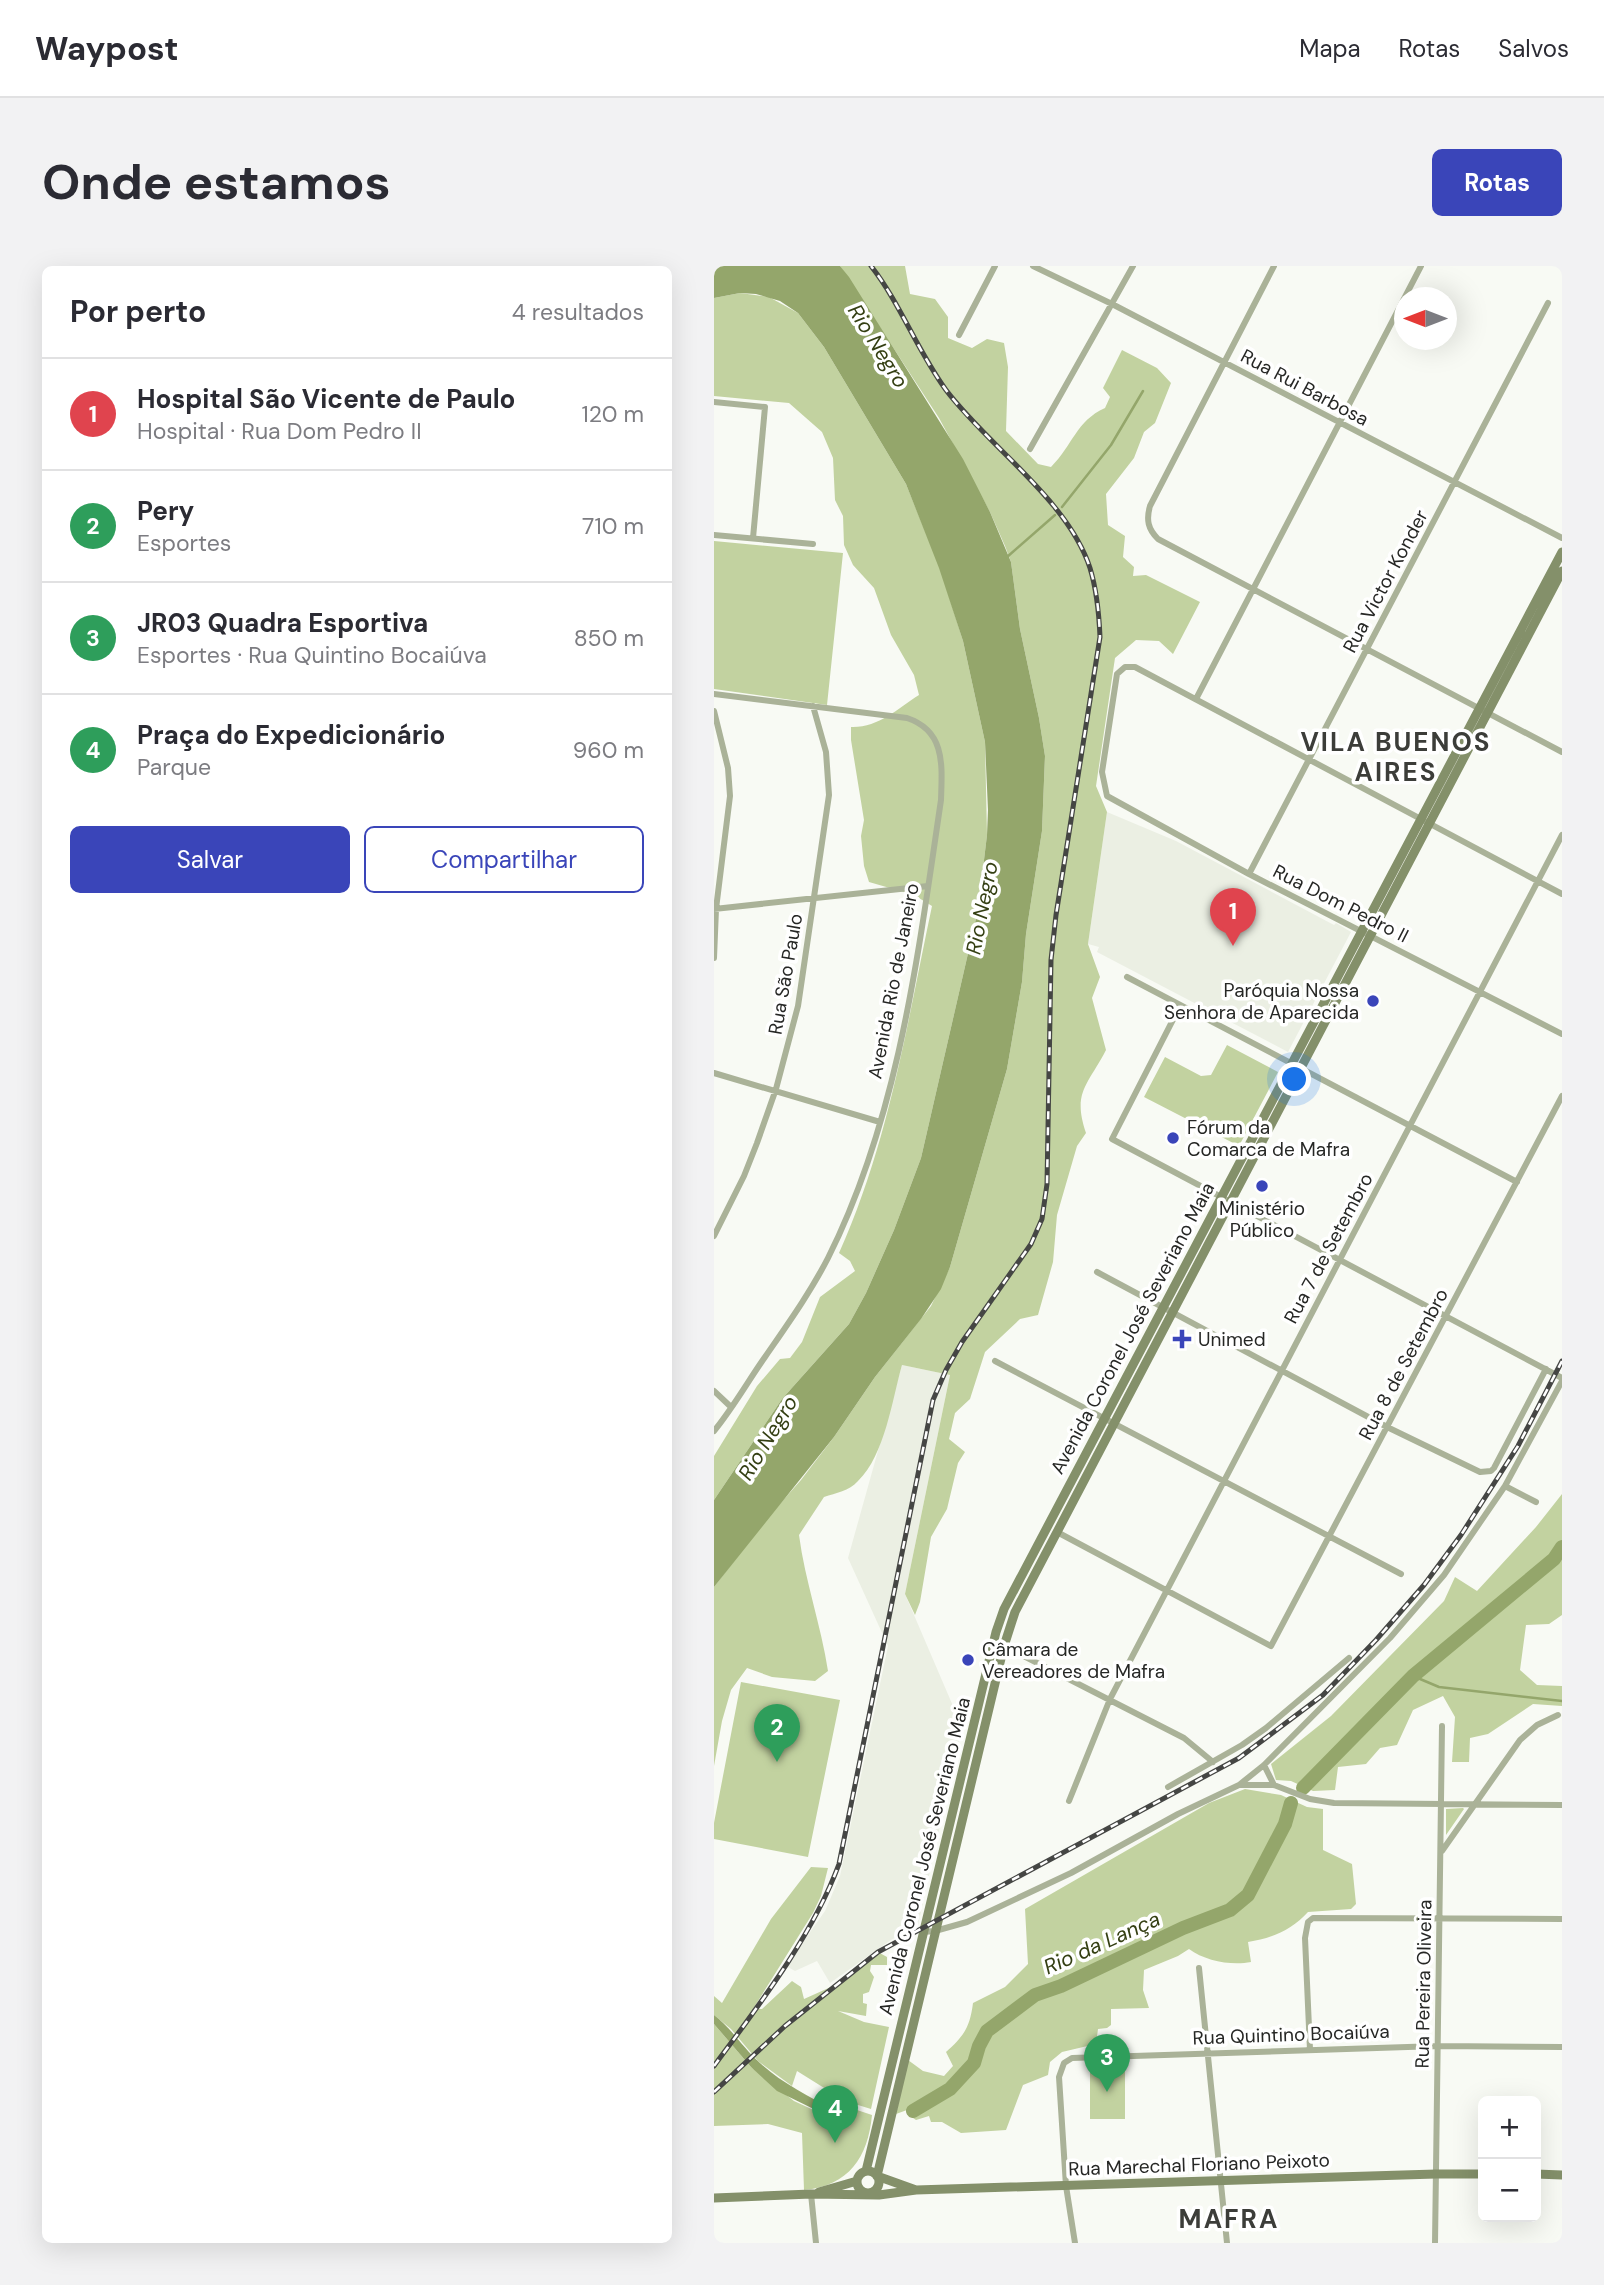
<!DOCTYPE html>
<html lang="pt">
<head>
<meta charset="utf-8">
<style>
	:root { --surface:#fff; --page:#f2f2f3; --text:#2b2b33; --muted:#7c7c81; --line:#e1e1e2; --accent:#3a45b9 }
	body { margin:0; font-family:"DM Sans",sans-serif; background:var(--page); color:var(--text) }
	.controls { position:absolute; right:21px; bottom:21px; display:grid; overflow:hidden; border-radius:10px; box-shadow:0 7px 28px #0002 }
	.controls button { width:63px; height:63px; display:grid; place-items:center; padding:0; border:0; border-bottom:2px solid var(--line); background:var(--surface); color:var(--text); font:35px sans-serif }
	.compass { position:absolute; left:680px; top:21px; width:63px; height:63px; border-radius:50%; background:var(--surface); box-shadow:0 7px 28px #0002; rotate:270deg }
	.you { position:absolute; left:581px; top:814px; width:24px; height:24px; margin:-18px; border:5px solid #fff; border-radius:50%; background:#1a73e8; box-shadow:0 0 0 10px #1a73e833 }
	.badge { display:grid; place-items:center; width:46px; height:46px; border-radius:50%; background:var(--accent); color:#fff; font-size:23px; font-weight:700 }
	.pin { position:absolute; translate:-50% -58px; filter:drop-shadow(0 2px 4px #0008) }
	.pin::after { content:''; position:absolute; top:37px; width:24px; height:21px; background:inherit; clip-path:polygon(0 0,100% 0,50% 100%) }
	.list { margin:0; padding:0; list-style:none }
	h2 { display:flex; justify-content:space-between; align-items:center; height:91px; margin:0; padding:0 28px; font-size:30px }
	h2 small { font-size:23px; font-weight:400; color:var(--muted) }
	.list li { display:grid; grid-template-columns:46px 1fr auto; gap:21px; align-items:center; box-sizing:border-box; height:112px; padding:0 28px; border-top:2px solid var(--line) }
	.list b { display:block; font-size:26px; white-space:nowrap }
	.list p { margin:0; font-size:23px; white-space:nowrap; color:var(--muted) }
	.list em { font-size:23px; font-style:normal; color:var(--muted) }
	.actions { display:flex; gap:14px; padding:21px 28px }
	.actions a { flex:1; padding:16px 0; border:2px solid var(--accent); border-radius:10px; text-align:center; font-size:24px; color:var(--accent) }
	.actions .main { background:var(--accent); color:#fff }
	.map { position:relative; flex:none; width:848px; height:1977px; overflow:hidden; border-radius:10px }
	header { display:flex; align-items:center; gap:42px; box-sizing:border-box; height:98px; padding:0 35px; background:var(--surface); border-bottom:2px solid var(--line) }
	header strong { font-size:33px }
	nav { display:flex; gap:38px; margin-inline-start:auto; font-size:24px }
	.intro { display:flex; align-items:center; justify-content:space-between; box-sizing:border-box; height:168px; padding:0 42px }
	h1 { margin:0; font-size:49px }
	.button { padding:18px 32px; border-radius:10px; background:var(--accent); color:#fff; font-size:24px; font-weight:700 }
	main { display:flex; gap:42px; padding:0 42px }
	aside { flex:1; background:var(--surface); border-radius:10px; box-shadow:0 7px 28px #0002 }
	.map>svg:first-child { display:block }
</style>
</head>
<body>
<header>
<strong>Waypost</strong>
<nav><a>Mapa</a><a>Rotas</a><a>Salvos</a></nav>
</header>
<div class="intro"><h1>Onde estamos</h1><a class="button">Rotas</a></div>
<main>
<aside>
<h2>Por perto<small>4 resultados</small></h2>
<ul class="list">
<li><span class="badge" style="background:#e0444e">1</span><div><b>Hospital São Vicente de Paulo</b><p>Hospital · Rua Dom Pedro II</p></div><em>120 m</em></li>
<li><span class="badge" style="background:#2e9e5b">2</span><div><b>Pery</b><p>Esportes</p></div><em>710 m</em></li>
<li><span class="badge" style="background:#2e9e5b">3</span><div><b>JR03 Quadra Esportiva</b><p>Esportes · Rua Quintino Bocaiúva</p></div><em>850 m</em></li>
<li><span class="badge" style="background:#2e9e5b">4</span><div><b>Praça do Expedicionário</b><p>Parque</p></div><em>960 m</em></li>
</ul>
<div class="actions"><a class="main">Salvar</a><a>Compartilhar</a></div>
</aside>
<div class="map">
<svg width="848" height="1977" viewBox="0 0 848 1977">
	<rect width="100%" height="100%" fill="#f8faf4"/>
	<!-- built -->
	<path fill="#ebefe3" d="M393,546L462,575L620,659L622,657L637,666L574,786L383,686L385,681L374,678Z
		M188,1099L236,1109L191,1328L248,1461L204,1659L177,1674L116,1717L103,1695L81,1705L72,1700L111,1645L126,1610L174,1380L134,1292Z"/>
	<!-- green -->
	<path fill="#c2d2a0" d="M126,0H191L196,28L221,33L234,51V72L258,82L273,73L290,77L294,101L292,165L324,198L337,201C359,179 362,155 391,142L396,131L389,122L408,84L443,102L457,117L441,157L430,166L420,192L392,228L394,259L411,270L409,291L420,301L419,310L432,309L486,336L459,388L445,375L422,374L401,392L382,520L393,546L374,678L386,711L378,732L392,784C374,819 358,826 372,867L363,880L343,949L339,996L324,1049L306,1053L271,1086L256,1133L241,1147L235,1173L251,1186L244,1197L233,1243L217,1271L206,1336L201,1349L191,1328L236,1109L188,1099C178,1134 171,1189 144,1215C135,1225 122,1227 110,1231L85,1269C91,1315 107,1359 114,1405L101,1415L58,1411L33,1402L17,1424L8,1455L0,1500V1321L49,1257L87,1214L120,1171L161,1111L217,1040L236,1001L293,803L308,716L312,668L328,565L331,490L325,452L306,363L297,296L291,280L276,246L225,152Z
		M26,27L55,31L84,47L110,81L192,218L226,302L249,375L271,476L273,569L264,644L207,892L180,964L152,1027L135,1058L68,1133L0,1234V1190L43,1120L66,1093L76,1092L88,1076L106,1031L141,1005L136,995L125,987C175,876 193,758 218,640L200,629L155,616L150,600L147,570L150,554L137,474V461C164,462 183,443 205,429L200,409L177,369L160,322L139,299L130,279L129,250L121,234L119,192L108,166L75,137L0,130V32Z
		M0,275L129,287L113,439L0,423Z
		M513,779L564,806L525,880L430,831L451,791L487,810L497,809Z
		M848,1228V1349L835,1358L812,1359L806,1404L823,1419L848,1420V1440L819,1438L774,1468L756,1472L755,1496H738L741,1451L729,1430L699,1444L683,1479L666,1482L652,1498L624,1501L621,1524L599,1525L577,1515L562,1514L557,1498L617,1450L730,1335L741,1311L763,1325L822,1261Z
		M27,1416L126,1434L94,1591L0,1573V1557Z
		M531,1523L567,1529L593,1541L609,1543V1584L638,1598L642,1638L637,1643L594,1646C578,1664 558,1672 534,1676L537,1696C518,1700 491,1695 475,1683L464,1690L430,1704L429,1724L435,1742L397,1743V1759L393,1762L384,1763L382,1778L348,1786L336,1796L334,1809L309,1819L292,1864L247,1867L228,1856H217L215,1850L202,1854L199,1852V1846L193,1844L182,1848L194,1794L209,1805L230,1810L239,1800L232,1786C250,1770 256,1761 259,1737L291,1721L314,1698L311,1643L495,1537Z
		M749,1542L750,1543L732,1569V1543Z
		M97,1601L114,1602L107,1630L99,1647L39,1743H48L78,1715L87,1721L90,1733L119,1720L164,1686L173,1691V1699H157L156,1705L160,1711L155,1726L149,1728V1737L153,1738L152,1750L124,1745L150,1756L175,1761L157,1843L131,1835L83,1805L78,1820L44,1795L17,1763L0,1749V1730L8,1737L57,1653Z
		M0,1758L37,1801L80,1835L117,1852L125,1838L158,1849C154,1891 135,1920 90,1924L88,1867L54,1858L0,1860Z
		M376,1799H411V1853H376Z"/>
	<!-- water -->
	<path fill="#94a66b" d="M0,0H126L135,11L249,193L276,246L297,296L306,363L325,452L331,490L328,565L312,668L308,716L293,803L236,1001L227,1023L207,1053L161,1111L120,1171L0,1321V1234L68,1133L135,1058L152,1027L180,964L207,892L264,644L273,569L274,544L271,476L249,375L225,302L192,218L110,81L84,47L66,35L42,28L26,27L0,32Z
		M0,1749C19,1764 29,1782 46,1797C67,1817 95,1830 121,1845L118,1852L63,1825L37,1801L0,1758Z"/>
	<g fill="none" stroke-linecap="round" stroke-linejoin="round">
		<!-- stream -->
		<path stroke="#94a66b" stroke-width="2.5" d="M348,241L397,179L429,125
			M293,291L341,249
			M699,1410L725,1421L848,1435"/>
		<!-- river -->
		<path stroke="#94a66b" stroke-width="14" d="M589,1522L699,1410L840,1293L848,1281
			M199,1845L236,1823L260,1797L265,1780L273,1765L321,1729L347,1720L469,1662L516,1644L534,1629L571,1558L577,1537"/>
		<!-- minor -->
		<path stroke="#aab298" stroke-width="6" d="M319,0L398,38L848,272
			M560,0L436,240C432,254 434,263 444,273L848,486
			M245,69L281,0
			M0,136L51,141L39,272
			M316,183L419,0
			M0,269L99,278
			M0,428L193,452C232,465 228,500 227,534C204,689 185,850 114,992C96,1027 73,1059 51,1091C34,1115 19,1142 0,1165
			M482,433L707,0
			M0,445L14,502L16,530L2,643L0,692
			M535,608L834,37
			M848,628L421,401H411L403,408L388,506L393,530L535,608L848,768
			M0,643L214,620
			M413,711L803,916
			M466,740L398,873L848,1112
			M0,807L166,856
			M0,970L30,910L43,877L62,823L84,740L115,529L112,486L99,440
			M383,1006L673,1161L766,1206L777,1205L780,1202L832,1103
			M281,1095L687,1308
			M0,1125L17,1141
			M791,1220L822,1236
			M343,1266L557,1380L848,830
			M290,1380L470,1472L499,1496
			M550,1499L560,1519
			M525,1519H560L596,1533L620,1537L848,1539
			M454,1521L528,1479L552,1462L635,1392
			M355,1535L396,1433L848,569
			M728,1585L806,1474L823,1459L844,1449
			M209,1666L221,1665L253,1656L357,1607L464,1548L525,1519L550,1499L676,1372L730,1309L791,1220L848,1115
			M485,1702L513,1977
			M596,1784L591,1672L594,1656L599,1652L848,1653
			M97,1928L102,1977
			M361,1977L352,1920L345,1811L350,1797L358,1792L724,1780L848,1781
			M721,1977L728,1460"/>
		<!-- secondary -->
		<path stroke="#84906a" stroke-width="9" d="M143 1916a11 11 0 1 1 22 0a11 11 0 1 1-22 0Z
			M152,1905L282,1366L290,1343L848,286
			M822,1908L848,1909
			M202,1924L163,1910L290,1380L301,1346L848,305
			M105,1926L143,1915
			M0,1932L97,1928L165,1929L202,1924L722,1908H769"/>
		<!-- rail casing -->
		<g stroke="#454644" stroke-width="5">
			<path id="rail" d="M0,1800C45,1739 99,1669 125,1598L219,1134L232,1104L248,1076L317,978L328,953L333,918L337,694L342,649L386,371C385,347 383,325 376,302C354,234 274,180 232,124C203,84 186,37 157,0
				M0,1826L71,1760L164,1686L525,1492L609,1429L662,1374L710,1319L747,1269L804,1180L848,1095"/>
		</g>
		<!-- rail -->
		<use href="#rail" stroke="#fff" stroke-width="2.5" stroke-dasharray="8" stroke-linecap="butt"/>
	</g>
	<!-- markers -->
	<g fill="#3a45b9" stroke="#fff" stroke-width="2.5">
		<circle cx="659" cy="735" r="7"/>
		<circle cx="459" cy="872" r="7"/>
		<circle cx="548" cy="920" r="7"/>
		<path d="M464.5 1062.5h7v7h7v7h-7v7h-7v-7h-7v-7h7z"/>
		<circle cx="254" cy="1394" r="7"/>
	</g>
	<g text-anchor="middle" stroke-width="7" stroke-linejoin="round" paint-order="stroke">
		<!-- street labels -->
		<g font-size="19" fill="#262725" stroke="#fff">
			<text transform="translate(591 121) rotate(28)" y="7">Rua Rui Barbosa</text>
			<text transform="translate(671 315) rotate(-62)" y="7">Rua Victor Konder</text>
			<text transform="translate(627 637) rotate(27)" y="7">Rua Dom Pedro II</text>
			<text transform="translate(71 708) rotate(-80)" y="7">Rua São Paulo</text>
			<text transform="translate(179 715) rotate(-79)" y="7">Avenida Rio de Janeiro</text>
			<text transform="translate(614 982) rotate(-62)" y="7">Rua 7 de Setembro</text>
			<text transform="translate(418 1062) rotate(-62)" y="7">Avenida Coronel José Severiano Maia</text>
			<text transform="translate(689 1098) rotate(-62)" y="7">Rua 8 de Setembro</text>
			<text transform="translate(210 1590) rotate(-76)" y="7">Avenida Coronel José Severiano Maia</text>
			<text transform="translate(709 1718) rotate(-89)" y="7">Rua Pereira Oliveira</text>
			<text transform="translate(577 1768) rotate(-2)" y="7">Rua Quintino Bocaiúva</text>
			<text transform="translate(485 1898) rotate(-2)" y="7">Rua Marechal Floriano Peixoto</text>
		</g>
		<!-- poi labels -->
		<g font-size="19" fill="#262725" stroke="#fff" text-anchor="start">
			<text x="645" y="731" text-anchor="end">Paróquia Nossa<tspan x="645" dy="22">Senhora de Aparecida</tspan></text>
			<text x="473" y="868">Fórum da<tspan x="473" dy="22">Comarca de Mafra</tspan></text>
			<text x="548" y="949" text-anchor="middle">Ministério<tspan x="548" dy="22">Público</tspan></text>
			<text x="484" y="1080">Unimed</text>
			<text x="268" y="1390">Câmara de<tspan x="268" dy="22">Vereadores de Mafra</tspan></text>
		</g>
		<!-- water labels -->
		<g font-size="21" font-style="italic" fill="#343f13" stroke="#fff">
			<text transform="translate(164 80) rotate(58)" y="7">Rio Negro</text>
			<text transform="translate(268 642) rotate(-79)" y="7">Rio Negro</text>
			<text transform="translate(54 1172) rotate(-59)" y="7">Rio Negro</text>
			<text transform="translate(388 1677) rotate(-24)" y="7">Rio da Lança</text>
		</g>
		<!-- district labels -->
		<g font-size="26" font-weight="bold" letter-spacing="2" fill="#3c3d39" stroke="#fff">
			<text x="682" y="485">VILA BUENOS<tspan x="682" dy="30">AIRES</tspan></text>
			<text x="515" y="1962">MAFRA</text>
		</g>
	</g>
</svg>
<div class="controls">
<button>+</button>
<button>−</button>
</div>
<svg class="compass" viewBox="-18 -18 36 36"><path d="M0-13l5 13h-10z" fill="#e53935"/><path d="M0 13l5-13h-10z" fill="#7c7c81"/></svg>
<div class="you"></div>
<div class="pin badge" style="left:519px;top:680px;background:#e0444e">1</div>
<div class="pin badge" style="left:63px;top:1496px;background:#2e9e5b">2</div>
<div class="pin badge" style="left:393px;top:1826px;background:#2e9e5b">3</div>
<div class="pin badge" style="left:121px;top:1877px;background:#2e9e5b">4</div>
</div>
</main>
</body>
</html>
